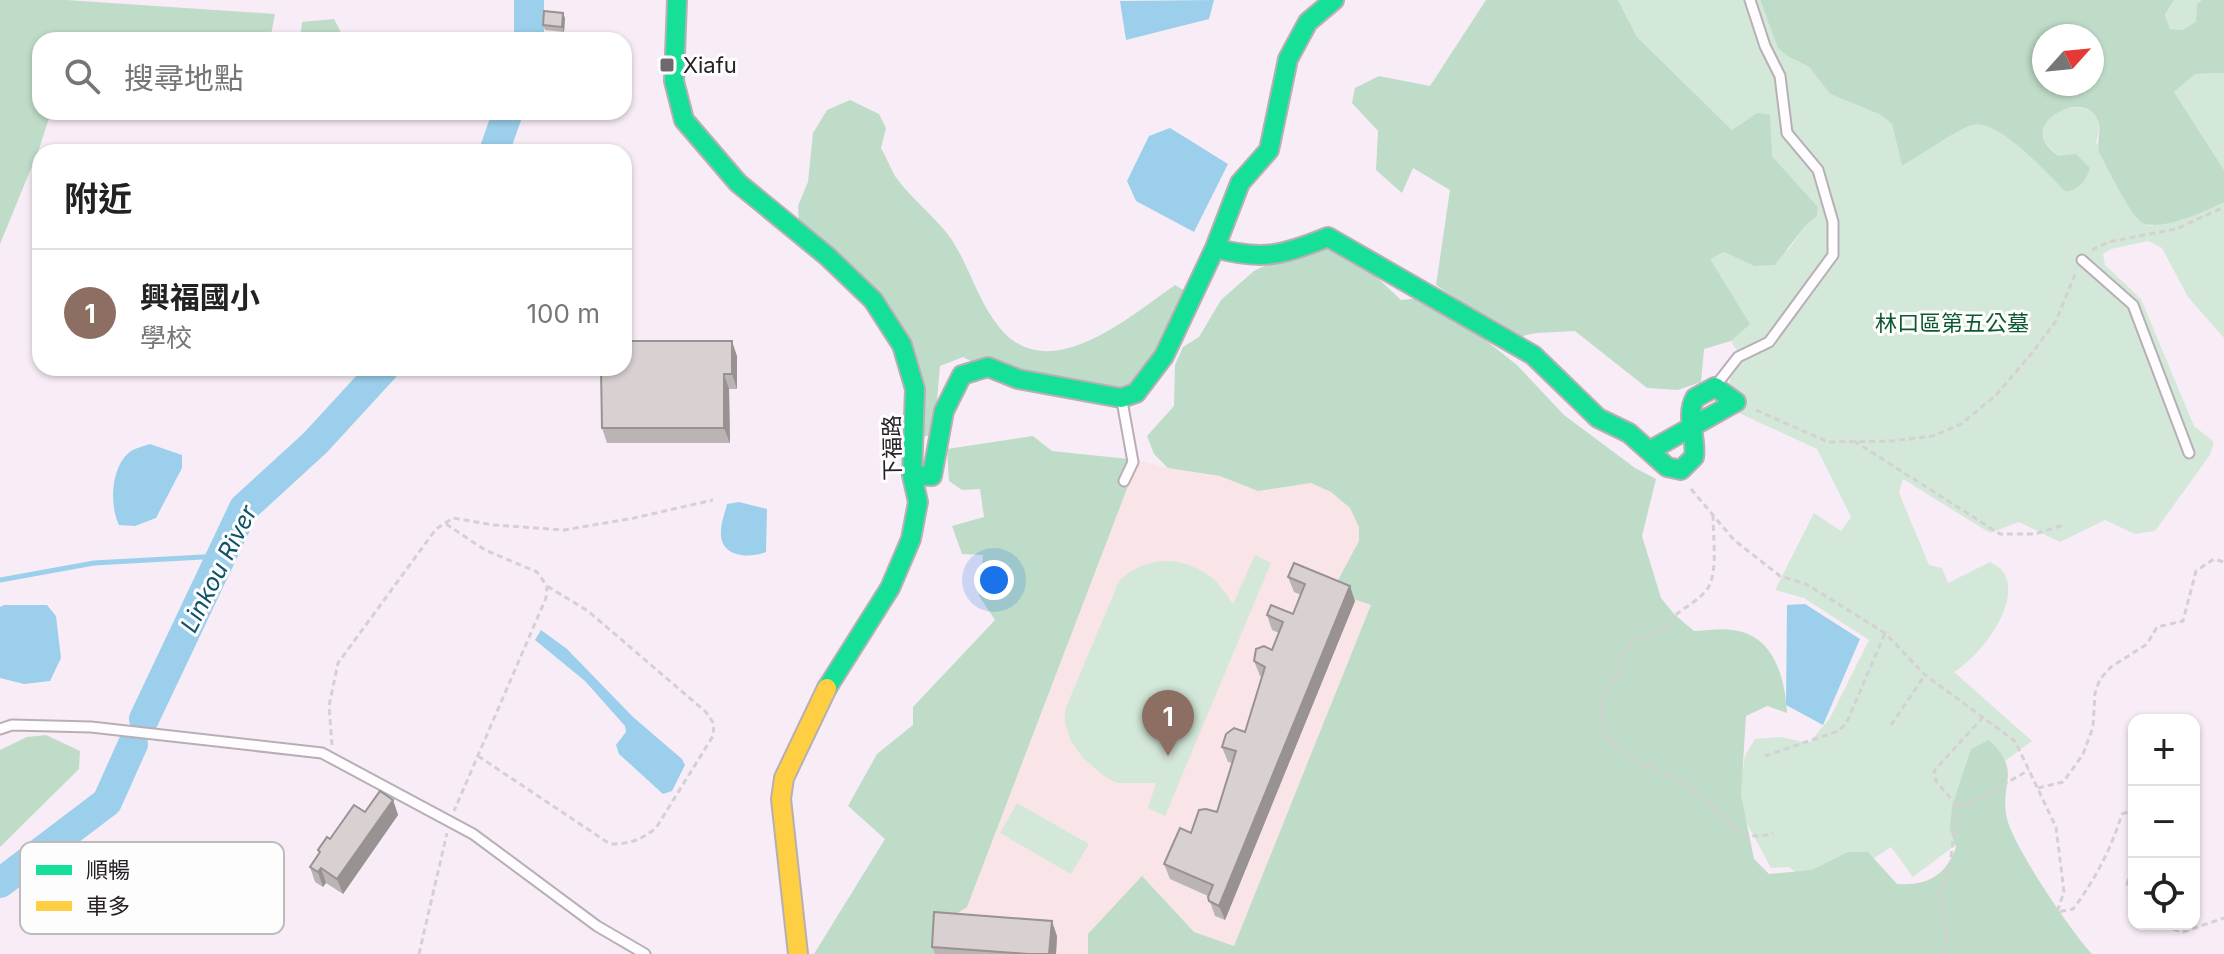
<!DOCTYPE html>
<html lang="zh-TW">
<head>
<meta charset="utf-8">
<style>
	:root { --surface:#fff; --page:#f2f2f2; --text:#222; --muted:#767676; --line:#e0e0e0; --accent:#7c3aed }
	body { margin:0; font-family:Inter,"Noto Sans TC",sans-serif; background:var(--page); color:var(--text) }
	.controls { position:absolute; right:24px; bottom:24px; display:grid; overflow:hidden; border-radius:16px; box-shadow:0 2px 6px #0004 }
	.controls button { width:72px; height:72px; display:grid; place-items:center; padding:0; border:0; border-bottom:2px solid var(--line); background:var(--surface); color:var(--text); font:40px sans-serif }
	.compass { position:absolute; left:2032px; top:24px; width:72px; height:72px; border-radius:50%; background:var(--surface); box-shadow:0 2px 6px #0004; rotate:63deg }
	.you { position:absolute; left:994px; top:580px; width:28px; height:28px; margin:-20px; border:6px solid #fff; border-radius:50%; background:#1a73e8; box-shadow:0 0 0 12px #1a73e833 }
	.badge { display:grid; place-items:center; width:52px; height:52px; border-radius:50%; background:var(--accent); color:#fff; font-size:26px; font-weight:700 }
	.pin { position:absolute; translate:-50% -66px; filter:drop-shadow(0 2px 4px #0008) }
	.pin::after { content:''; position:absolute; top:42px; width:28px; height:24px; background:inherit; clip-path:polygon(0 0,100% 0,50% 100%) }
	.list { margin:0; padding:0; list-style:none }
	h2 { display:flex; justify-content:space-between; align-items:center; height:104px; margin:0; padding:0 32px; font-size:34px }
	h2 small { font-size:26px; font-weight:400; color:var(--muted) }
	.list li { display:grid; grid-template-columns:52px 1fr auto; gap:24px; align-items:center; box-sizing:border-box; height:128px; padding:0 32px; border-top:2px solid var(--line) }
	.list b { display:block; font-size:30px; white-space:nowrap }
	.list p { margin:0; font-size:26px; white-space:nowrap; color:var(--muted) }
	.list em { font-size:26px; font-style:normal; color:var(--muted) }
	.icon { flex:none; width:44px; height:44px; fill:none; stroke:currentColor; stroke-width:2; stroke-linecap:round; stroke-linejoin:round }
	.map { position:relative; flex:none; width:2224px; height:954px; overflow:hidden }
	.search { position:absolute; background:var(--surface); box-shadow:0 2px 6px #0004; left:32px; top:32px; width:600px; height:88px; display:flex; align-items:center; gap:20px; box-sizing:border-box; padding:0 28px; border-radius:24px; color:var(--muted); font-size:30px }
	.panel { position:absolute; background:var(--surface); box-shadow:0 2px 6px #0004; left:32px; top:144px; width:600px; height:232px; border-radius:24px }
	.map>svg:first-child { display:block }
</style>
</head>
<body>
<div class="map">
<svg width="2224" height="954" viewBox="0 0 2224 954">
	<rect width="100%" height="100%" fill="#f8edf6"/>
	<!-- education -->
	<path fill="#f9e5e7" d="M1138,460L1168,468L1220,476L1258,491L1311,483L1331,492L1350,508L1359,526V541L1337,582L1345,596L1372,604L1234,946V954H936L934,928L967,907Z"/>
	<!-- green -->
	<path fill="#d3e8d9" d="M1618,0H1760L1766,17L1789,57L1809,67L1830,94L1881,115L1892,124L1902,166C1918,157 1958,129 1972,125C1999,118 2047,174 2066,192L2071,191C2067,180 2064,165 2057,155C2052,148 2043,144 2043,134C2043,102 2114,93 2096,142L2138,220L2151,226L2178,220L2224,202V338L2188,297L2162,248L2148,241L2111,249L2103,254L2105,265L2141,299L2194,426L2214,442L2210,455L2155,531L2135,534L2105,520L2060,542L2019,522L1990,533L1903,479L1899,493L1929,565L1942,568L1948,583L1990,562C1995,565 2001,568 2004,573C2022,604 1979,657 1954,672L2032,741L1975,783L1994,816L1913,877L1891,847L1859,868L1838,910L1789,867L1771,868L1737,805L1745,756L1755,739L1781,737L1809,743L1830,718L1869,640L1804,598L1775,590L1814,513L1841,531L1851,517L1817,449L1739,413L1729,387L1731,370L1743,361L1731,341L1749,324L1709,259L1724,252L1754,266L1788,250L1805,226L1817,218L1818,207L1772,156L1757,113L1732,130L1637,37Z
		M2174,0H2202L2197,5V22L2182,30L2170,29L2165,13Z
		M2224,73V170L2174,92L2195,74Z
		M1255,555L1271,563L1165,816L1148,808L1156,783H1117L1104,776L1083,758L1071,741L1065,724V710L1119,581C1144,557 1178,554 1208,575C1219,582 1226,594 1233,604Z
		M1017,803L1089,844L1071,874L1000,833Z"/>
	<!-- forest -->
	<path fill="#bedcc7" fill-rule="evenodd" d="M0,0H66L275,14L270,40H40V112H51L39,149L0,244Z
		M1486,0H1618L1637,37L1732,130L1757,113L1770,115L1772,156L1818,207L1817,217L1805,226L1775,265L1754,266L1724,252L1710,259L1750,324L1731,341L1704,349L1701,382L1678,390L1647,388L1575,331L1536,333L1513,338L1436,285L1450,190L1413,168L1402,193L1376,170L1378,131L1352,103L1355,88L1379,76L1430,86Z
		M1760,0H2174L2165,14L2170,29L2182,30L2196,22L2197,4L2202,0H2224V73L2195,74L2174,92L2224,170V202C2207,211 2157,233 2141,222C2130,214 2107,167 2099,152C2096,142 2102,131 2098,121C2087,90 2031,117 2045,142C2047,147 2054,152 2058,156L2076,154L2090,168C2087,179 2079,190 2066,192C2048,175 1999,118 1972,125C1958,129 1918,157 1902,166L1892,124L1881,115L1830,94L1809,67L1789,57L1778,48ZM2044,36H2092V84H2044Z
		M334,19L345,40H300L302,22Z
		M850,100L879,114L886,128L881,148C886,157 890,167 895,176C911,199 936,217 952,240C970,268 978,301 999,327C1048,389 1130,316 1175,285L1192,295L1143,391L1014,383L963,357L940,366L934,434L923,437L918,374L799,225L798,206L808,182L813,133L827,110Z
		M1309,245L1352,254L1401,300L1421,298L1484,339L1517,365L1564,415L1635,468L1656,479L1642,536L1661,598L1674,614L1694,631C1706,631 1720,628 1732,630C1774,634 1785,678 1787,713L1767,706L1746,716L1741,795L1754,859L1769,874L1812,870L1848,852H1868L1897,884C1927,886 1946,876 1956,847L1950,829L1952,807L1971,749L1989,740C2023,772 1999,782 2007,819C2015,849 2070,930 2092,954H1088V934L1142,876L1194,932L1234,946L1371,605L1345,596L1337,582L1359,541V527L1350,508L1331,492L1311,483L1258,491L1220,476L1168,468L1154,454L1147,436L1174,406L1175,365L1183,347L1199,337L1221,300L1254,271Z
		M1033,436L1052,451L1138,460L967,907L934,928L936,954H814L885,839L848,806L877,754L913,725V707L995,620L979,596L983,555L962,554L952,526L984,517L980,489L962,490L949,481L947,449Z
		M46,735L80,751L79,769L0,847V750L27,737Z"/>
	<!-- water -->
	<path fill="#9ccfeb" d="M1214,0L1209,19L1126,40L1120,1Z
		M1170,128L1228,164L1194,232L1136,201L1127,181L1149,136Z
		M150,444L182,455V468L156,518L135,526L119,525C109,505 111,465 131,451C136,448 144,446 150,444Z
		M739,502L767,509L766,552C748,559 719,557 721,531C721,522 725,513 727,504Z
		M1805,604L1860,639L1823,725L1786,705L1787,605Z
		M4,605H47L56,616L61,658L50,681L24,684L0,678V607Z
		M541,630L567,649L633,717L682,759L685,765L672,791L663,794L619,754L616,745L626,732L625,726L585,681L535,640Z"/>
	<g fill="none" stroke-linecap="round" stroke-linejoin="round">
		<!-- stream -->
		<path stroke="#9ccfeb" stroke-width="5" d="M0,580L94,563L221,556"/>
		<!-- river -->
		<path stroke="#9ccfeb" stroke-width="30" d="M529,40V0
			M494,152L508,112
			M144,719L244,508L315,443L384,368
			M0,883L107,802L133,744"/>
		<!-- lane casing -->
		<g stroke="#b7afb6" stroke-width="13">
			<path id="lane" d="M2082,260L2133,305L2189,453
				M1717,384L1738,357L1769,342L1833,255V222L1818,170L1787,133L1780,76L1765,46L1750,0
				M1122,401L1133,462L1124,481
				M0,729L12,725L91,727L322,753L473,834L597,926L645,954"/>
		</g>
		<!-- fast casing -->
		<g stroke="#b7afb6" stroke-width="22">
			<path id="fast" d="M677,0L674,81L684,120L738,183L827,256L873,300L902,345L915,389L912,475L918,502L911,539L890,588L827,688
				M1215,248C1262,261 1284,255 1328,237L1533,355L1598,418L1629,433L1667,467L1681,470L1694,457C1697,437 1685,417 1695,398L1715,387L1736,402L1649,451
				M912,475L932,476L944,411L962,375L988,367L1018,379L1121,398L1136,393L1164,356L1215,248L1240,183L1269,150L1288,59L1308,22L1334,0"/>
		</g>
		<!-- slow casing -->
		<g stroke="#b7afb6" stroke-width="22">
			<path id="slow" d="M798,954L781,799L784,778L827,688"/>
		</g>
		<!-- path -->
		<path stroke="#d5d0d3" stroke-width="3" stroke-dasharray="6 4" stroke-linecap="butt" d="M2092,250L2108,242L2176,229L2224,207
			M1756,410L1828,442L1892,441L1933,436L1961,424L1996,395L2032,353L2056,321L2076,272
			M1854,441L2000,534H2035L2064,525
			M1691,489L1734,540L1780,576L1806,584L1885,633L1925,675L2015,741L2056,827L2064,892L2057,912L2073,909C2095,880 2111,849 2122,814L2131,811L2134,815
			M1713,515C1713,534 1718,573 1708,588C1698,602 1682,608 1671,619C1667,623 1663,630 1658,633C1651,637 1642,636 1635,641C1616,656 1623,660 1616,677C1613,682 1608,687 1606,692C1600,705 1601,728 1609,739C1627,763 1675,774 1698,793C1723,813 1735,846 1773,833
			M446,524L485,550L537,572L547,586L546,598L454,811
			M1891,725L1925,675
			M332,745L329,706L338,663L436,529L453,518L494,525L564,530L634,518L713,500
			M478,756L610,844C630,844 641,840 656,828L713,736L714,724L706,712L588,611L547,586
			M1765,756L1838,731L1846,724L1885,633
			M2038,788L2063,782L2072,770L2083,754L2093,727L2095,693L2100,679L2111,667L2147,644L2157,627L2183,621L2196,571L2214,559L2224,562
			M1957,806L1936,781L1934,771L1983,717
			M2134,860L2127,885L2134,900
			M2154,924L2183,932L2224,918
			M419,954L447,833
			M1945,954C1949,933 1946,915 1939,895L1949,871L1958,807L1973,802L2029,770"/>
		<!-- lane -->
		<use href="#lane" stroke="#fefcfe" stroke-width="9"/>
		<!-- fast -->
		<use href="#fast" stroke="#16e098" stroke-width="18"/>
		<!-- slow -->
		<use href="#slow" stroke="#ffcf43" stroke-width="18"/>
	</g>
	<!-- wall -->
	<path fill="#bbb4b4" d="M565,18L564,32L545,30L543,25Z
		M737,356V389H729L730,443H607L602,428Z
		M1288,577L1355,601L1225,920L1215,916L1208,896L1170,879L1164,864L1191,833L1217,812L1233,763L1228,762L1222,747L1245,732L1262,677L1260,676L1254,661L1272,650L1279,633L1272,630L1267,615L1293,614L1301,595L1294,592Z
		M393,800L398,815L343,894L326,883L323,887L315,882L310,867L319,853L318,850L365,812Z
		M1057,936L1056,954H935L932,947Z"/>
	<!-- shaded-wall -->
	<path fill="#989292" d="M563,13L565,18L564,32L562,27Z
		M732,341L737,356V389L732,374Z
		M724,374L729,389L730,443L724,428Z
		M1350,586L1355,601L1225,920L1219,906Z
		M393,800L398,815L343,894L337,879Z
		M321,868L326,883L323,887L318,872Z
		M1052,921L1057,936L1056,954H1049Z"/>
	<!-- building -->
	<path fill="#d9d1d1" stroke="#989292" stroke-width="2" d="M544,11L563,13L562,27L543,25Z
		M624,341H732V374H724V428H602L601,368H624Z
		M1294,563L1350,586L1219,906L1209,901L1208,897L1213,885L1164,864L1180,828L1191,833L1199,810L1206,809L1217,812L1236,751L1222,747L1226,734L1234,728L1245,732L1265,667L1254,661L1256,649L1264,646L1272,650L1283,622L1267,615L1271,605L1293,614L1305,584L1288,577Z
		M380,791L393,800L337,879L321,868L318,872L310,867L320,852L318,850L327,837L330,839L354,805L365,812Z
		M934,912L1052,921L1049,954H1028L932,947Z"/>
	<!-- markers -->
	<rect fill="#70686f" stroke="#fdfdfd" stroke-width="3" x="659" y="57" width="16" height="16" rx="4"/>
	<g text-anchor="middle" stroke-width="6" stroke-linejoin="round" paint-order="stroke">
		<!-- poi labels -->
		<g font-size="22" fill="#272026" stroke="#fdfdfd" text-anchor="start">
			<text x="683" y="73">Xiafu</text>
		</g>
		<!-- park labels -->
		<g font-size="22" fill="#0e5930" stroke="#fdfdfd">
			<text x="1952" y="331">林口區第五公墓</text>
		</g>
		<!-- street labels -->
		<g font-size="22" fill="#272026" stroke="#fdfdfd">
			<text transform="translate(892 448) rotate(-91)" y="8">下福路</text>
		</g>
		<!-- water labels -->
		<g font-size="24" font-style="italic" fill="#10516a" stroke="#fdfdfd">
			<text transform="translate(219 569) rotate(-63)" y="8">Linkou River</text>
		</g>
	</g>
	<!-- legend -->
	<rect x="20" y="842" width="264" height="92" rx="12" fill="#fdfdfd" stroke="#bdbbbc" stroke-width="2"/>
	<rect x="36" y="865" width="36" height="10" fill="#16e098"/>
	<rect x="36" y="901" width="36" height="10" fill="#ffcf43"/>
	<g font-size="22" fill="#272026">
		<text x="86" y="878">順暢</text>
		<text x="86" y="914">車多</text>
	</g>
</svg>
<div class="controls">
<button>+</button>
<button>−</button>
<button><svg class="icon" aria-label="locate" viewBox="0 0 24 24"><circle cx="12" cy="12" r="6"/><path d="M12 2v4M12 18v4M2 12h4M18 12h4"/></svg></button>
</div>
<svg class="compass" viewBox="-18 -18 36 36"><path d="M0-13l5 13h-10z" fill="#e53935"/><path d="M0 13l5-13h-10z" fill="#767676"/></svg>
<div class="you"></div>
<div class="pin badge" style="left:1168px;top:756px;background:#8d6e63">1</div>
<div class="search"><svg class="icon" aria-label="search" viewBox="0 0 24 24"><circle cx="10" cy="10" r="6"/><path d="M15 15l6 6"/></svg>搜尋地點</div>
<section class="panel">
<h2>附近<small></small></h2>
<ul class="list">
<li><span class="badge" style="background:#8d6e63">1</span><div><b>興福國小</b><p>學校</p></div><em>100 m</em></li>
</ul>
</section>
</div>
</body>
</html>
